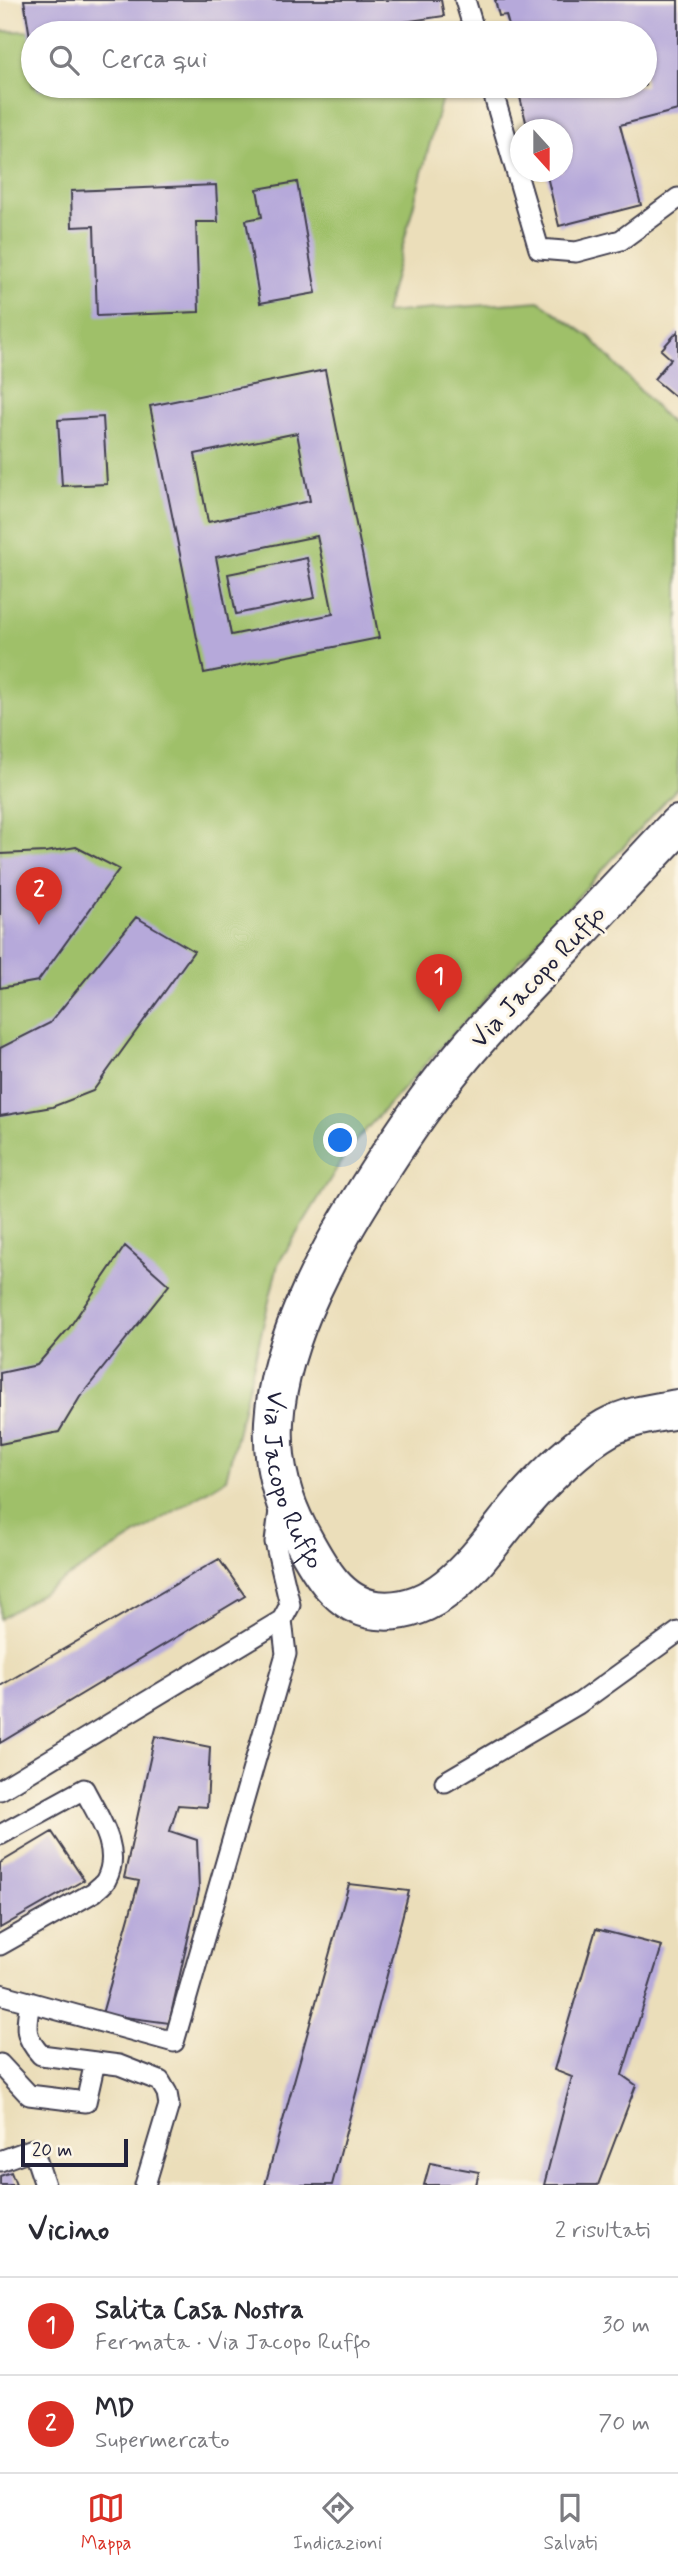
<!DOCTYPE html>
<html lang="it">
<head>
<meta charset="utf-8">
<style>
	:root { --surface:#fff; --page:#f2f2f3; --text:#2b2b33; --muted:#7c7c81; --line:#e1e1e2; --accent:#d93025 }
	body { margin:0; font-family:Mynerve,sans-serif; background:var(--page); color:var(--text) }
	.compass { position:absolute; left:510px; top:119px; width:63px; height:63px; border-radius:50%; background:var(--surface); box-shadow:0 2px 5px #0004; rotate:159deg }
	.scale { position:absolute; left:21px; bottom:18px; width:107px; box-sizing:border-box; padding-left:7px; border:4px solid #22223b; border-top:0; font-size:19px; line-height:24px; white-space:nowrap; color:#22223b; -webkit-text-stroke:5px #fcf5e5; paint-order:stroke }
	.you { position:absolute; left:341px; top:1141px; width:24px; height:24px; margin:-18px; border:5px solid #fff; border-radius:50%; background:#1a73e8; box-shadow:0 0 0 10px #1a73e833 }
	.badge { display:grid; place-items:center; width:46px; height:46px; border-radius:50%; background:var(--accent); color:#fff; font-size:23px; font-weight:700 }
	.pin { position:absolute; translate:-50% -58px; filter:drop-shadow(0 2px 4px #0008) }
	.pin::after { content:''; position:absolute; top:37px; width:24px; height:21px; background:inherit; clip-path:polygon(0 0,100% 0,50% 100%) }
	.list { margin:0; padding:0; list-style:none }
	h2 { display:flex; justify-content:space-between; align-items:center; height:91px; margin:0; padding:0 28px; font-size:30px }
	h2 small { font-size:23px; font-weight:400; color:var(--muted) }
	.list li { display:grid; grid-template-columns:46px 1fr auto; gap:21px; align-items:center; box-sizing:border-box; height:98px; padding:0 28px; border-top:2px solid var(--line) }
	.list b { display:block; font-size:26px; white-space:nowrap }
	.list p { margin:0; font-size:23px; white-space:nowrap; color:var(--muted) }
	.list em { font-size:23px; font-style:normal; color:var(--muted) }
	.icon { flex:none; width:38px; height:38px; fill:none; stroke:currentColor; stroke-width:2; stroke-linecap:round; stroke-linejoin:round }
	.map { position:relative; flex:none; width:678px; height:2185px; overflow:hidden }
	.search { position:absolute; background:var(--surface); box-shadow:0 2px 5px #0004; left:21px; right:21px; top:21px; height:77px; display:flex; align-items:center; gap:18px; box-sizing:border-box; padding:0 24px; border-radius:38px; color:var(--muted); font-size:26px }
	.sheet { height:287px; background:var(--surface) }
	nav { display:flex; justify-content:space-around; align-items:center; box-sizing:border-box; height:98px; border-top:2px solid var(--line); background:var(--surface); font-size:19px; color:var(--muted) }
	nav a { display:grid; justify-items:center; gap:4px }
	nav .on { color:var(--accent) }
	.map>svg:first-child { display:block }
</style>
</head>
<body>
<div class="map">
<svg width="678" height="2185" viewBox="0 0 678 2185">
	<rect width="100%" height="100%" fill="#fcf5e5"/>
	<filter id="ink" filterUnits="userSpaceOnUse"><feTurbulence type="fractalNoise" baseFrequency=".0143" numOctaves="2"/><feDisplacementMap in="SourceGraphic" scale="14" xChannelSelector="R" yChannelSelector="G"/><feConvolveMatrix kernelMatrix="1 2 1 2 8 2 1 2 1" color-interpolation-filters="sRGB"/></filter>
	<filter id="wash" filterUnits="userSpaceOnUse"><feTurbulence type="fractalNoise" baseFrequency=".00686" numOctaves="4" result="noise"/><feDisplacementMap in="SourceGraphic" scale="28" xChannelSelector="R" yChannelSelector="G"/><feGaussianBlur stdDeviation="1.57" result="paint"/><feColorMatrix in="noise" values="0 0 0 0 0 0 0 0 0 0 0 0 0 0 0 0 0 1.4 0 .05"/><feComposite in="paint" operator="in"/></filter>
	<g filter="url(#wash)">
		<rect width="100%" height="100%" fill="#ebdeba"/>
		<!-- green -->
		<path fill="#9fc069" stroke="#607152" stroke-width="2" d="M0,31L186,33H33V86H445L385,313L539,301L590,337L678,431V787L350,1147L278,1264L226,1479L0,1619Z"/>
		<g id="blocks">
			<!-- building -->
			<path fill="#b6a9da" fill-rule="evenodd" d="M24,0H441L444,16L330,33H33L32,50Z
				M495,0H678V110L620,125L641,205L559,226L546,172H562V130H528L519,93L525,91L524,86H645V33H511L506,15L499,16Z
				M37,86H56V87L38,90Z
				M297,182L316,293L260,303L246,220L262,217L257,189Z
				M216,185L218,222H196L199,312L97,316L94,226L72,227L71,191Z
				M678,331V399L654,379L671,359L661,350Z
				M325,370L379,638L204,673L150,406ZM297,433L310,501L208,522L195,454ZM317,536L333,614L231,635L216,557Z
				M103,417L107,484L62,486L58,420Z
				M307,558L315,598L236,614L228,574Z
				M76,847L119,869L38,981L0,988V854L46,852Z
				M136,917L194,951L93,1091L52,1107L0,1116V1048L50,1023Z
				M125,1246L169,1285L80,1397L59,1432L0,1444V1373L37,1365L69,1328Z
				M219,1559L245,1596L0,1743V1686Z
				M155,1736L210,1747L207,1807L178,1805L170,1831L197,1840L199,1890L169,2023L102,2014L139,1881L124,1878Z
				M52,1832L84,1880L0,1928V1863Z
				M349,1884L409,1891L332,2185H265Z
				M596,1929L662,1946L622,2075L636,2085L598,2185H544L572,2077L554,2070Z
				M430,2163L479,2172L476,2185H424Z
				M11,2172L16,2185H0V2176Z"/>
		</g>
	</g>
	<g filter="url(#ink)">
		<use href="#blocks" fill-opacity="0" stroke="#403e4e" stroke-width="2"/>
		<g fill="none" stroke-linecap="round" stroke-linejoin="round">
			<!-- service casing -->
			<g stroke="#403e4e" stroke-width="23">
				<path id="service" d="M465,0L475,33
					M491,86L539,249L576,252L621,240L678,198
					M445,1782L578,1704L678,1632
					M0,1790L282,1620L290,1605L275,1542L280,1503
					M0,1835L84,1789C97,1815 123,1849 106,1880C104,1884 98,1888 94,1892L0,1945
					M0,1994L174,2042L286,1654L282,1620
					M30,2002C26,2026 23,2036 41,2055L119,2065L160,2081L167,2093L169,2105L145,2185
					M0,2064L29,2095L86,2102L95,2062
					M0,2161L33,2149L45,2185"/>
			</g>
			<!-- minor casing -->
			<g stroke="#403e4e" stroke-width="42">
				<g id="minor">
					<path id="s1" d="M678,825C644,861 611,897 577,933C535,976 492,1019 454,1066C427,1099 403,1134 380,1170C334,1241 279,1336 274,1422C272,1460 281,1498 299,1532C316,1563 336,1605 376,1610C451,1619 492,1533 535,1489C556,1467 581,1443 607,1428C628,1416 654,1413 678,1409"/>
				</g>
			</g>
			<!-- service -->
			<use href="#service" stroke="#fff" stroke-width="19"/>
			<!-- minor -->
			<use href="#minor" stroke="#fff" stroke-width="38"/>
		</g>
	</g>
	<g text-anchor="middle" stroke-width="6" stroke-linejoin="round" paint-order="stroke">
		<!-- street labels -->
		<g font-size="26" fill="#22223b" stroke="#fcf5e5">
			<text transform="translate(537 976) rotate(-47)" y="9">Via Jacopo Ruffo</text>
			<text dy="9" stroke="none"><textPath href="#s1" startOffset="794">Via Jacopo Ruffo</textPath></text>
		</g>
	</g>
</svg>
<svg class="compass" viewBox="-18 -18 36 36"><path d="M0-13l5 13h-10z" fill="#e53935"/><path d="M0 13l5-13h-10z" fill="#7c7c81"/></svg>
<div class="scale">20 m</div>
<div class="you"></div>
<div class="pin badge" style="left:439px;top:1012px">1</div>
<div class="pin badge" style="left:39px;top:925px">2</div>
<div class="search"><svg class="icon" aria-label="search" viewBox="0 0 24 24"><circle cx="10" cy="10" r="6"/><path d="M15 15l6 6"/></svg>Cerca qui</div>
</div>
<section class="sheet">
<h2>Vicino<small>2 risultati</small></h2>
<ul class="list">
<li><span class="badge">1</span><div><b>Salita Casa Nostra</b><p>Fermata · Via Jacopo Ruffo</p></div><em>30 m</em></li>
<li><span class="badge">2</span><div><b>MD</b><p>Supermercato</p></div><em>70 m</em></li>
</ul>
</section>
<nav>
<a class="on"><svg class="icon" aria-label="map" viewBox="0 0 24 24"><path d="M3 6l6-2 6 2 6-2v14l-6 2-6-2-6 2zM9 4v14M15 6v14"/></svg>Mappa</a>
<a><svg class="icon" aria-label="directions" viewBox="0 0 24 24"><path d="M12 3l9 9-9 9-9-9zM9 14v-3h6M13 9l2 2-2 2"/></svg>Indicazioni</a>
<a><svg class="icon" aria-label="saved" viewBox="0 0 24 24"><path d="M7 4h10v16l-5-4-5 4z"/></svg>Salvati</a>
</nav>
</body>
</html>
